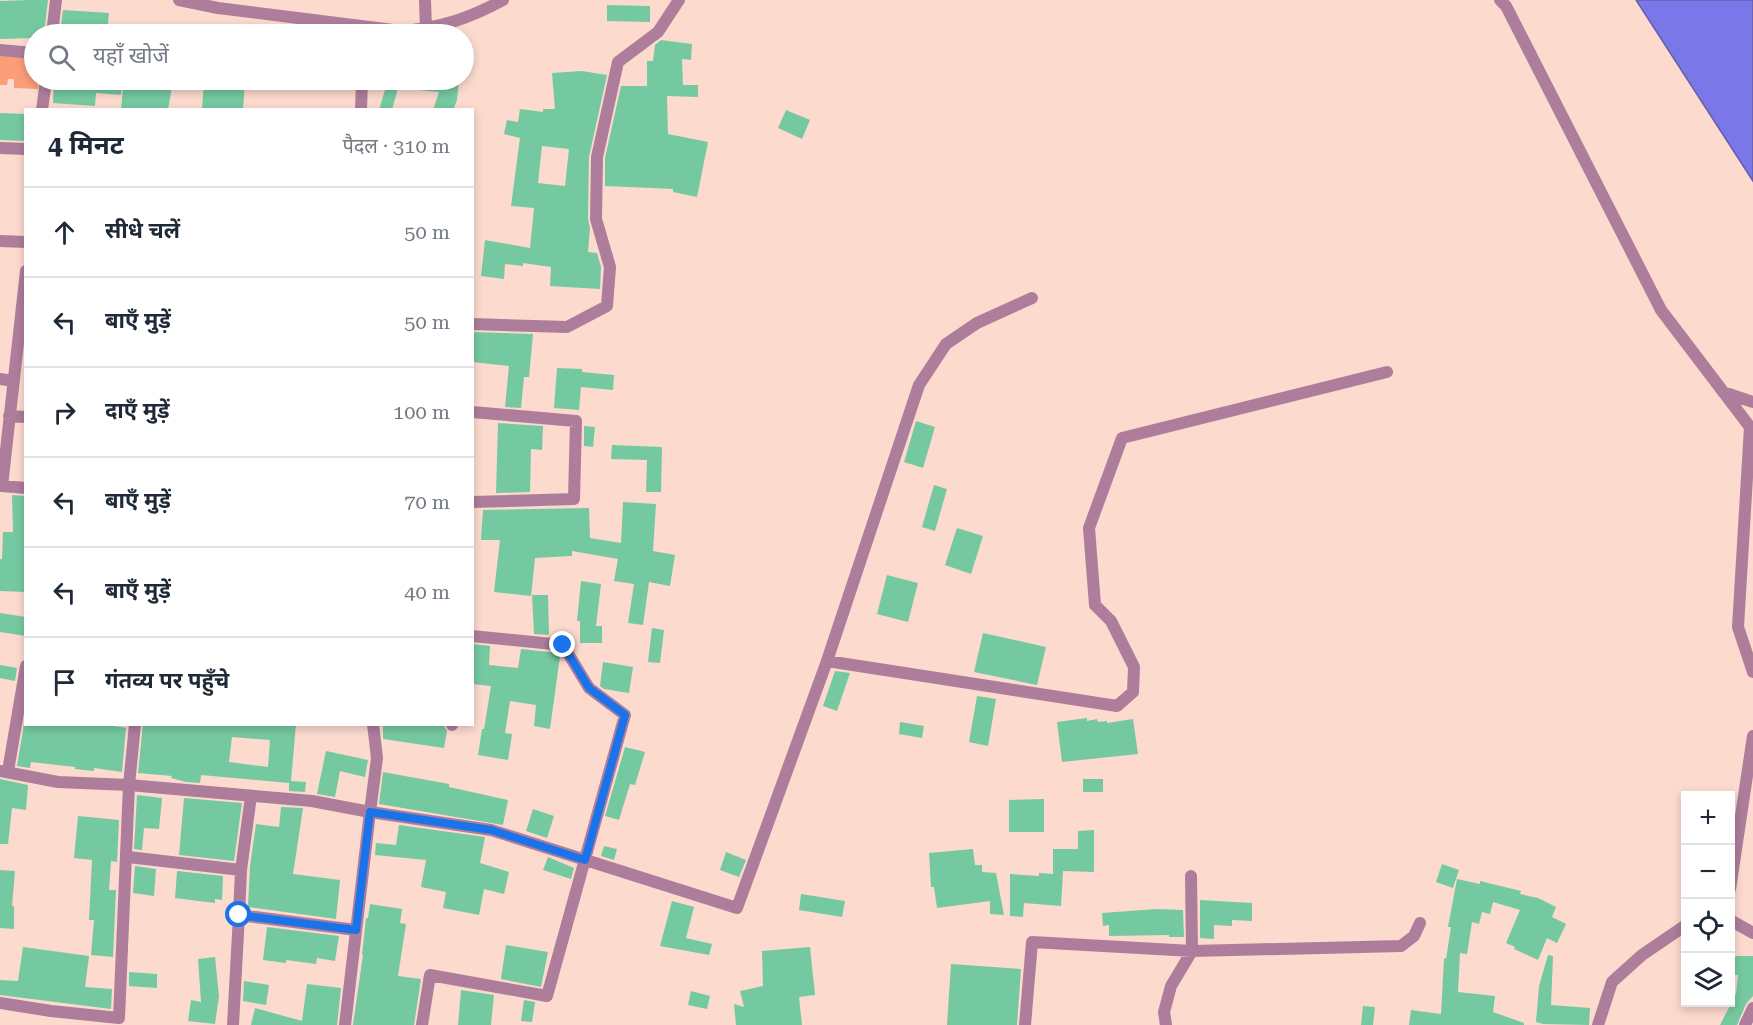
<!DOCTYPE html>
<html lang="hi">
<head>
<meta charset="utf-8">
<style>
	:root { --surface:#fff; --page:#f2f2f3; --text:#1f2937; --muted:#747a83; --line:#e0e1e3 }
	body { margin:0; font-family:"Roboto Serif","Noto Sans Devanagari",serif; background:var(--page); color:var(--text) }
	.controls { position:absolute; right:18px; bottom:18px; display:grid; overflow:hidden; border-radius:0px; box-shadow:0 3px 9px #0003 }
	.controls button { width:54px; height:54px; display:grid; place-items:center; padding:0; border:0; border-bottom:2px solid var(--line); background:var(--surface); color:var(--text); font:30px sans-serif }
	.stop { position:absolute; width:18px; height:18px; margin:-14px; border:4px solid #1a73e8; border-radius:50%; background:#fff }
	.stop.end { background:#1a73e8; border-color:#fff; box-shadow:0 2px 6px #0008 }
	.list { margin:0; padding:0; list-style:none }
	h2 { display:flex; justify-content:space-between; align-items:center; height:78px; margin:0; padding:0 24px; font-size:26px }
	h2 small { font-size:20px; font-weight:400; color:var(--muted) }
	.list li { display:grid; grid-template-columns:39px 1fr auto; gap:18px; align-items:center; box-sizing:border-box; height:90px; padding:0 24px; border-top:2px solid var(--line) }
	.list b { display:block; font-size:22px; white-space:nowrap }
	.list em { font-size:20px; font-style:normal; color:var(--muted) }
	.icon { flex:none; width:33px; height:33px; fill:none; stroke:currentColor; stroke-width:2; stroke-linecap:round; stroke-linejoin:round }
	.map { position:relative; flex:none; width:1753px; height:1025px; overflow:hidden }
	.search { position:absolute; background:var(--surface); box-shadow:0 3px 9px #0003; left:24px; top:24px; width:450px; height:66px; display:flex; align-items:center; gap:15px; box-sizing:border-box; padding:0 21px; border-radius:33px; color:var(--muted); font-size:22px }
	.panel { position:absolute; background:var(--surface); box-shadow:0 3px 9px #0003; left:24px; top:108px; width:450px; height:618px; border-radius:0px }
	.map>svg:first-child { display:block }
</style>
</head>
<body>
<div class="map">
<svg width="1753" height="1025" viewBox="0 0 1753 1025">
	<rect width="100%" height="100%" fill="#fcdace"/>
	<!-- green -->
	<path fill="#fc9d79" d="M0,53L34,55V80H39L38,89L14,88V79H8L7,85H0Z"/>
	<!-- water -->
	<path fill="#7a78e8" stroke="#685da8" stroke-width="1.5" d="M1636,0H1753V181Z"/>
	<!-- building -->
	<path fill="#75c9a0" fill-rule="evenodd" d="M29,0H48L44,34H34V38L0,39V1Z
		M607,5L650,6V22L607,21Z
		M63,10L109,13L107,34H60Z
		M661,40L692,44L691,60L682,59L683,85H698V97L667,96L668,134L708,142L697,197L673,192V189L605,186V158L621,86H647V61H653L655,45Z
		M582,71L607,75L589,157L588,219L590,228L588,252L597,253L601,267L600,289L550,286L551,267L523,263V266L505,264L504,279L481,276L485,240L530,248L534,208L511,206L520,138L504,134L507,120L518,122L520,109L543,112V109H555L552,73ZM542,146L569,149L565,186L538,183Z
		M54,80H122L121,95L96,93L95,106L53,103Z
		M149,80H173L168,110H121L123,87L148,89Z
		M204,80H245L243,110H202Z
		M388,80H459L457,100L453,110H433L439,92L398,88L392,110H379Z
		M786,110L810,120L802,139L778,128Z
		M0,113L26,114V141L0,140Z
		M472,332L533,334L529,377H524L521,408L505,407L509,366L472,362Z
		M557,368L582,369V372L614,375L613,390L581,387L579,410L554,408Z
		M916,421L935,427L923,468L904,462Z
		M498,423L543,426L542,450L531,449L530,492L496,493Z
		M584,426L595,427L593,447L584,446Z
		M612,445L662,447L661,492H646L647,460L611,459Z
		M934,485L947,489L935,531L922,527Z
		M12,495L26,496V592L0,591V559H2L3,532H13Z
		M623,502L656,504L653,551L675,555L670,586L649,582L643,625L628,623L634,584L614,581L618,559L572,551V556L535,558L531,596L494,592L500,540H481L483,510L589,508L590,538L621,543Z
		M957,528L983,536L971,574L945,565Z
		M887,575L918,583L908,622L877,614Z
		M581,581L601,584L596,626H602V643H580V621H577Z
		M532,595H548L549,635L534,634Z
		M0,613L26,617V636L0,632Z
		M652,628L664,630L660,663L648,662Z
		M983,633L1046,647L1037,685L974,672Z
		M472,644L490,646L489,665L518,668L521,649L558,653L560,656L550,729L534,726L536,705L510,701L505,733L512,734L508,760L478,755L482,729H484L491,686L472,684Z
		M603,662L633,667L629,693L604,689L600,686Z
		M0,665L17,668L15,681L0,678Z
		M835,671L850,673L837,711L823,706Z
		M977,696L996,699L988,746L969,742Z
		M1087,718V721L1097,719L1098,722L1107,721V723L1133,719L1138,754L1062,762L1057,722Z
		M900,722L924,726L922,738L899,734Z
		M24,724H103L126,728L122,772L94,768V771L75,769V767L31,762L30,768L17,766Z
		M143,724H296L291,781L306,782L305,792L289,791V783L201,775L200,783L186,782L171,778L172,776L138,773ZM232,737L270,740L268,767L229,762Z
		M383,724L444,726L447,731L444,748L383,739Z
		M625,747L645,752L635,785L630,784L619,820L605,816Z
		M326,751L368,760L365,777L340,771L335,797L317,794Z
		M383,772L449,784V787L508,800L503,825L379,804Z
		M0,779L28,785L26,810L12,808L8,844H0Z
		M1083,779H1103V792H1083Z
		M137,795L162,798L159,829L144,828L142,850L134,849Z
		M184,798L242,803L234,861L179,855Z
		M1044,799V832H1009V800Z
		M281,807L303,808L293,874L340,880L336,919L248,907L250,866L256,824L279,827Z
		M533,809L554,816L547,838L526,831Z
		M78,816L119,820L117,862L111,861L109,890H116L113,957L91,955L94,920H89L92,860L74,858Z
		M399,825L485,837L480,863L509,872L504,894L484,889L479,915L443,908L446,892L421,887L426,860L375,855L376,843L396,845Z
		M1094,830V872L1063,871L1061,906L1024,903L1023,917L1010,916V874L1039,876V873L1053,874V849H1078V831Z
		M604,846L617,849L614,860L601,856Z
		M973,849L975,865H982V872L996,873L1004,915L990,914V901L937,908L934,887H931L929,853Z
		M726,852L746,860L739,877L720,870Z
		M548,857L574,868L571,879L543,870Z
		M1442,864L1459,870L1453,888L1436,882Z
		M135,866L156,869L154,896L133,893Z
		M0,870L15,871L12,906H14V929L0,928Z
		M177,871L223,876L222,900L215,899V903L175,898Z
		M1457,879L1480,884V881L1521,891L1520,894L1538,898L1556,907L1552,917L1566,924L1557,943L1547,938L1538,960L1514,949L1515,947L1506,943L1520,910L1493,902L1490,914L1482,912L1479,924L1472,922L1467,954L1460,953L1458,992L1495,996L1493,1012L1524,1023V1025H1409L1411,1010L1441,1014L1444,958L1446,959L1451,927H1448Z
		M801,894L845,901L842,917L799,910Z
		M1200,900L1252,903V921L1232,920V926L1214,925V939L1200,938Z
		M672,901L694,907L686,938L712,944L709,955L660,946Z
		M370,904L402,909L400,923L406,924L398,976L421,979L414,1025H353L363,955H362L366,918H368Z
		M1157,909L1183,910L1184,937H1169V935L1109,936V925L1103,926L1102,913Z
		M267,927L339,936L335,961L317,958L316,964L286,960V963L263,960Z
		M506,945L548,952L541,987L501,979Z
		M23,947L89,956L85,987L112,989L111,1009L0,995V980L18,981Z
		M810,947L815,995L799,997L802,1025H736L734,1004L744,1007L740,991L763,986L762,951Z
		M1548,955L1553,956L1551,1005L1590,1008L1589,1025L1543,1024L1536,1022L1539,986Z
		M1738,956H1753V996L1746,1004L1737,1025H1720L1736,994L1738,975H1731V957Z
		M215,957L219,996L215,1024L188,1021L191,1000L201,1002L198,959Z
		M951,964L1021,969L1017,1025H947Z
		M129,972L157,974V988L129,986Z
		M244,981L269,985L266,1005L243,1001Z
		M307,984L341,988L337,1025H251L255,1008L302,1021Z
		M461,990L494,995L491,1025H458Z
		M691,991L710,996L707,1009L688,1005Z
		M524,1000L535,1002L532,1022L521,1021Z
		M1363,1006L1375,1007L1373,1025H1361Z"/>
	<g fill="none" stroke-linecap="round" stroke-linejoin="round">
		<!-- minor -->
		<path stroke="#ae7d9c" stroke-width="12" d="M179,0L218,8L401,31C440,28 468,19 503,0
			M425,0L426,29
			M1500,0L1506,6L1661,310L1750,427L1738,627L1753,672
			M52,34L56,0
			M0,50L34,53
			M42,110L46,80
			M361,110L362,80
			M0,148L26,149
			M0,241L26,242
			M472,324L567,327L607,306L610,267L596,219L597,157L618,62L658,32L679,0
			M0,379L13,381
			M1723,392L1753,402
			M472,412L576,421L574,499L472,502
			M9,416L26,417
			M0,486H2L26,271
			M2,486L26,488
			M827,661L919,385L946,344L977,323L1032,298
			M373,724L377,758L370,812L491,830L737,908L827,661L1117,706L1133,692L1134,667L1111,621L1095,605L1089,528L1122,438L1387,372
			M452,725V724
			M8,771L26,666
			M128,857L241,870L239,915L356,930
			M241,870L251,796
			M1730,889L1753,736
			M1730,920L1753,933
			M0,1003L51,1011L119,1018L129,785L135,724
			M233,1025L239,915
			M422,1025L430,975L547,996L625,715L589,688L563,645L472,636
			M1025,1025L1032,942L1192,951L1401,946L1414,936L1420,923
			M1166,1025L1164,1012L1171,986L1192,951L1191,876
			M1598,1025L1612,982L1642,955L1686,925
			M1745,1025L1753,1008"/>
		<!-- tertiary -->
		<path stroke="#ae7d9c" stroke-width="12" d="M0,771L58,782L129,785L312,801L370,812L345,1025"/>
	</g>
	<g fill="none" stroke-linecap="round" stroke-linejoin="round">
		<!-- route -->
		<path stroke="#1a73e8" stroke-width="8" d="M239,915L356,930L370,812L491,830L585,860L625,715L589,688L563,645"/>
	</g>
</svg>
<div class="controls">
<button>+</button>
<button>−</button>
<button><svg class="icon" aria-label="locate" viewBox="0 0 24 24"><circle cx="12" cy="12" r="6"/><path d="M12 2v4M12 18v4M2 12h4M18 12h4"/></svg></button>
<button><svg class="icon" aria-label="layers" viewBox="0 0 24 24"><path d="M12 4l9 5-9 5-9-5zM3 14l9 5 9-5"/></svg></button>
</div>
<div class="stop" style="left:239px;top:915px"></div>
<div class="stop end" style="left:563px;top:645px"></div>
<div class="search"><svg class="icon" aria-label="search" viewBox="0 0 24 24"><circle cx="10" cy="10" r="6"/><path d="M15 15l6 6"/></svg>यहाँ खोजें</div>
<section class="panel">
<h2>4 मिनट<small>पैदल · 310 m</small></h2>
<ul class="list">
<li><svg class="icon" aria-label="ahead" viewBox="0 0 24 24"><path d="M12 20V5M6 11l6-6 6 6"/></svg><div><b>सीधे चलें</b></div><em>50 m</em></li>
<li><svg class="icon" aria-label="left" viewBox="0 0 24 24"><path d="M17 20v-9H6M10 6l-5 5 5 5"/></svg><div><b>बाएँ मुड़ें</b></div><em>50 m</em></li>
<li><svg class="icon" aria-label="right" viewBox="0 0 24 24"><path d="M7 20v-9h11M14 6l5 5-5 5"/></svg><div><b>दाएँ मुड़ें</b></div><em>100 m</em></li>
<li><svg class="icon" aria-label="left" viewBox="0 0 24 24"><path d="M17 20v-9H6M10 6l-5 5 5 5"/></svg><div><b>बाएँ मुड़ें</b></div><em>70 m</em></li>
<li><svg class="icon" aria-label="left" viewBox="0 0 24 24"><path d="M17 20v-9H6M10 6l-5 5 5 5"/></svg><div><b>बाएँ मुड़ें</b></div><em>40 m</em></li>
<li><svg class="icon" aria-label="arrive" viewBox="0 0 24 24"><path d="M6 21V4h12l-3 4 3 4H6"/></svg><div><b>गंतव्य पर पहुँचे</b></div></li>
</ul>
</section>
</div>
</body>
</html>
